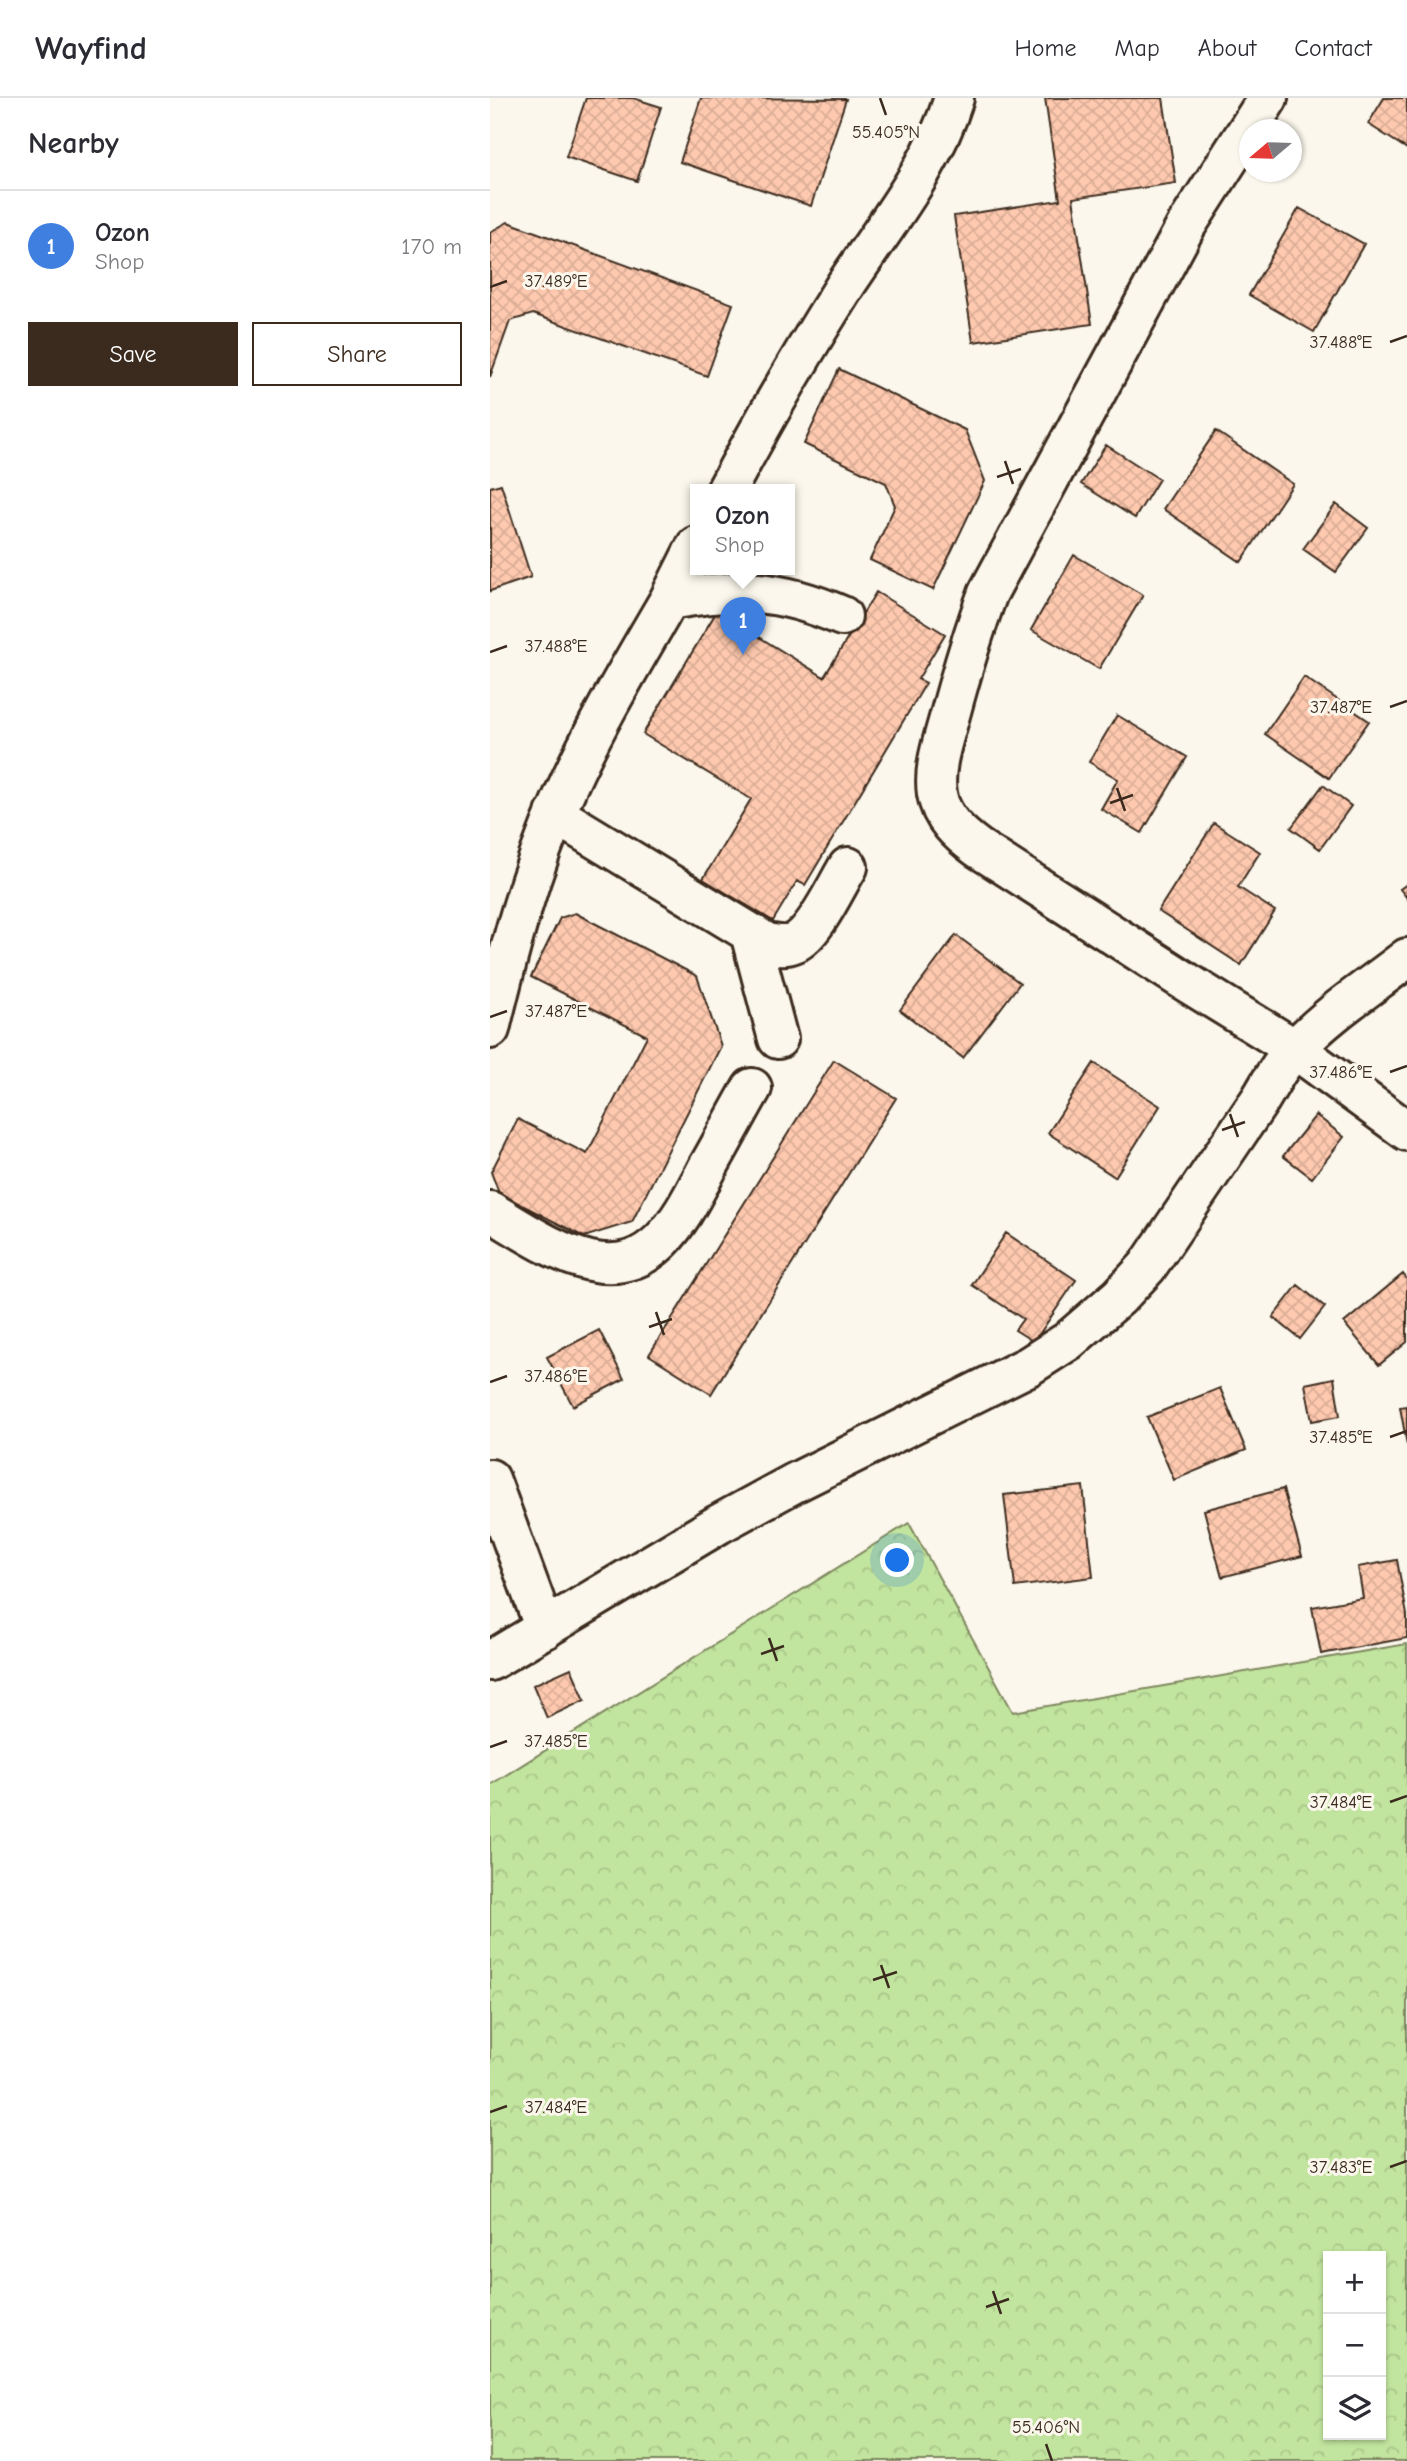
<!DOCTYPE html>
<html lang="en">
<head>
<meta charset="utf-8">
<style>
	:root { --surface:#fff; --page:#f2f2f3; --text:#2b2b33; --muted:#7c7c81; --line:#e1e1e2; --accent:#3b2a1e }
	body { margin:0; font-family:"Comic Neue",sans-serif; background:var(--page); color:var(--text) }
	.controls { position:absolute; right:21px; bottom:21px; display:grid; overflow:hidden; border-radius:0px; box-shadow:0 2px 5px #0004 }
	.controls button { width:63px; height:63px; display:grid; place-items:center; padding:0; border:0; border-bottom:2px solid var(--line); background:var(--surface); color:var(--text); font:35px sans-serif }
	.compass { position:absolute; left:749px; top:21px; width:63px; height:63px; border-radius:50%; background:var(--surface); box-shadow:0 2px 5px #0004; rotate:251deg }
	.you { position:absolute; left:408px; top:1463px; width:24px; height:24px; margin:-18px; border:5px solid #fff; border-radius:50%; background:#1a73e8; box-shadow:0 0 0 10px #1a73e833 }
	.badge { display:grid; place-items:center; width:46px; height:46px; border-radius:50%; background:var(--accent); color:#fff; font-size:23px; font-weight:700 }
	.pin { position:absolute; translate:-50% -58px; filter:drop-shadow(0 2px 4px #0008) }
	.pin::after { content:''; position:absolute; top:37px; width:24px; height:21px; background:inherit; clip-path:polygon(0 0,100% 0,50% 100%) }
	.popup { position:absolute; left:200px; top:386px; width:105px; height:91px; box-sizing:border-box; display:grid; place-content:center; border-radius:0px; background:var(--surface); filter:drop-shadow(0 2px 5px #0005); font-size:23px; white-space:nowrap; color:var(--muted) }
	.popup b { font-size:26px; color:var(--text) }
	.popup::after { content:''; position:absolute; left:50%; top:100%; margin-left:-14px; border:14px solid transparent; border-top-color:var(--surface) }
	.list { margin:0; padding:0; list-style:none }
	h2 { display:flex; justify-content:space-between; align-items:center; height:91px; margin:0; padding:0 28px; font-size:30px }
	h2 small { font-size:23px; font-weight:400; color:var(--muted) }
	.list li { display:grid; grid-template-columns:46px 1fr auto; gap:21px; align-items:center; box-sizing:border-box; height:112px; padding:0 28px; border-top:2px solid var(--line) }
	.list b { display:block; font-size:26px; white-space:nowrap }
	.list p { margin:0; font-size:23px; white-space:nowrap; color:var(--muted) }
	.list em { font-size:23px; font-style:normal; color:var(--muted) }
	.actions { display:flex; gap:14px; padding:21px 28px }
	.actions a { flex:1; padding:16px 0; border:2px solid var(--accent); border-radius:0px; text-align:center; font-size:24px; color:var(--accent) }
	.actions .main { background:var(--accent); color:#fff }
	.icon { flex:none; width:38px; height:38px; fill:none; stroke:currentColor; stroke-width:2; stroke-linecap:round; stroke-linejoin:round }
	.map { position:relative; flex:none; width:917px; height:2363px; overflow:hidden }
	header { display:flex; align-items:center; gap:42px; box-sizing:border-box; height:98px; padding:0 35px; background:var(--surface); border-bottom:2px solid var(--line) }
	header strong { font-size:33px }
	nav { display:flex; gap:38px; margin-inline-start:auto; font-size:24px }
	main { display:flex }
	aside { flex:1; background:var(--surface) }
	.map>svg:first-child { display:block }
</style>
</head>
<body>
<header>
<strong>Wayfind</strong>
<nav><a>Home</a><a>Map</a><a>About</a><a>Contact</a></nav>
</header>
<main>
<aside>
<h2>Nearby<small></small></h2>
<ul class="list">
<li><span class="badge" style="background:#3f7fe0">1</span><div><b>Ozon</b><p>Shop</p></div><em>170 m</em></li>
</ul>
<div class="actions"><a class="main">Save</a><a>Share</a></div>
</aside>
<div class="map">
<svg width="917" height="2363" viewBox="0 0 917 2363">
	<defs>
		<pattern id="forest-crowns" width="20" height="18" patternUnits="userSpaceOnUse" patternTransform="scale(1.75)"><rect width="20" height="18" fill="#c1e49e"/><path d="M2 6a3 3 0 1 1 6 0M12 15a3 3 0 1 1 6 0" fill="none" stroke="#a7c488"/></pattern>
		<pattern id="building-cross-hatch" width="8" height="8" patternUnits="userSpaceOnUse" patternTransform="scale(1.75)"><rect width="8" height="8" fill="#fec9af"/><path d="M0 0l8 8M0 8l8-8" fill="none" stroke="#dbad96"/></pattern>
	</defs>
	<rect width="100%" height="100%" fill="#fbf7ec"/>
	<filter id="ink" filterUnits="userSpaceOnUse"><feTurbulence type="fractalNoise" baseFrequency=".0143" numOctaves="2"/><feDisplacementMap in="SourceGraphic" scale="14" xChannelSelector="R" yChannelSelector="G"/><feConvolveMatrix kernelMatrix="1 2 1 2 8 2 1 2 1" color-interpolation-filters="sRGB"/></filter>
	<g filter="url(#ink)">
		<!-- forest -->
		<path fill="url(#forest-crowns)" stroke="#7e875e" stroke-width="2" fill-rule="evenodd" d="M419,1425L523,1614L917,1546V2363H0V1687ZM838,2158H891V2337H838Z"/>
		<!-- building -->
		<path fill="url(#building-cross-hatch)" stroke="#3b2a1e" stroke-width="2" d="M96,0H143L171,9L147,83L76,59Z
			M211,0L356,1L321,108L190,64Z
			M555,0H673L686,85L583,100L602,226L483,244L464,118L570,102Z
			M894,0H917V51L878,26Z
			M809,110L874,146L824,234L759,197Z
			M18,124L243,206L217,278L43,216L20,223L0,279V134Z
			M349,271L475,332L495,383L443,492L380,462L405,408L396,385L314,346Z
			M726,333L803,386L751,464L673,411Z
			M616,347L669,381L645,420L591,386Z
			M11,386L41,479L0,493V389Z
			M846,406L878,430L846,474L813,451Z
			M584,457L653,497L609,571L541,532Z
			M386,494L455,536L428,581L436,585L315,787L307,783L283,823L213,781L261,701L153,636L227,513L334,579Z
			M814,579L879,623L839,680L775,636Z
			M627,617L697,659L652,735L611,711L628,681L599,664Z
			M833,687L861,708L830,751L801,730Z
			M724,725L770,754L748,789L785,813L751,867L668,813Z
			M917,786V800L910,791Z
			M85,815L207,878L231,948L142,1124L94,1139L9,1095L1,1074L28,1021L97,1056L157,938L41,879L70,820Z
			M466,837L530,885L473,960L410,912Z
			M344,962L406,1000L221,1296L159,1257Z
			M604,965L670,1008L625,1079L558,1035Z
			M826,1017L854,1039L822,1080L793,1058Z
			M516,1135L586,1182L544,1244L525,1232L533,1221L482,1187Z
			M913,1176L917,1181V1244L889,1267L854,1225Z
			M808,1187L835,1209L810,1241L783,1219Z
			M109,1232L134,1281L83,1308L57,1259Z
			M844,1280L850,1318L822,1323L815,1286Z
			M730,1290L756,1352L684,1382L657,1319Z
			M917,1308V1347L910,1309Z
			M593,1388L603,1479L525,1489L514,1397Z
			M793,1391L812,1458L732,1479L714,1412Z
			M907,1462L917,1517V1540L831,1556L822,1509L873,1500L868,1469Z
			M81,1570L95,1602L57,1620L43,1587Z"/>
		<g fill="none" stroke-linecap="round" stroke-linejoin="round">
			<!-- minor casing -->
			<g stroke="#3b2a1e" stroke-width="44">
				<path id="minor" d="M778,0L696,128L498,495C483,535 471,576 460,617C453,643 443,669 447,696C451,720 469,736 488,750L698,885L805,951L917,1033
					M237,391C274,322 313,254 355,188C395,127 442,71 464,0
					M179,502L206,448
					M65,716L277,845C287,847 295,849 304,845C325,836 346,788 358,769
					M260,835L288,941
					M0,931C19,852 39,775 72,701C102,632 141,567 179,502C248,490 287,490 352,518
					M0,1113C31,1131 65,1155 100,1163C166,1178 193,1116 218,1069C233,1043 247,1016 262,990
					M0,1381L55,1531
					M0,1563L229,1426L306,1384L539,1268L578,1243L629,1199L657,1169L770,1002C781,984 791,964 807,949C839,915 880,889 917,860"/>
			</g>
			<!-- minor -->
			<use href="#minor" stroke="#fbf7ec" stroke-width="38"/>
		</g>
	</g>
	<!-- ticks -->
	<path fill="none" stroke="#3b2a1e" stroke-width="2.5" d="M390,0L396,17M0,189L17,183M900,244L917,238M515,363L523,386M507,379L531,371M0,554L17,548M900,609L917,603M627,690L635,713M620,705L643,697M0,919L17,913M900,974L917,968M740,1016L748,1039M732,1032L755,1024M166,1214L174,1237M159,1229L182,1221M0,1284L17,1278M900,1339L917,1333M279,1540L287,1563M271,1556L294,1548M0,1649L17,1643M900,1704L917,1698M391,1867L399,1890M383,1882L407,1874M0,2014L17,2008M900,2069L917,2063M503,2193L511,2216M496,2209L519,2201M556,2346L562,2363"/>
	<g font-size="18" text-anchor="middle" fill="#3b2a1e" stroke="#fbf7ec" stroke-width="6" stroke-linejoin="round" paint-order="stroke">
		<text x="396" y="40">55.405°N</text>
		<text x="66" y="189">37.489°E</text>
		<text x="851" y="250">37.488°E</text>
		<text x="66" y="554">37.488°E</text>
		<text x="851" y="615">37.487°E</text>
		<text x="66" y="919">37.487°E</text>
		<text x="851" y="980">37.486°E</text>
		<text x="66" y="1284">37.486°E</text>
		<text x="851" y="1345">37.485°E</text>
		<text x="66" y="1649">37.485°E</text>
		<text x="851" y="1710">37.484°E</text>
		<text x="66" y="2015">37.484°E</text>
		<text x="851" y="2075">37.483°E</text>
		<text x="556" y="2335">55.406°N</text>
	</g>
</svg>
<div class="controls">
<button>+</button>
<button>−</button>
<button><svg class="icon" aria-label="layers" viewBox="0 0 24 24"><path d="M12 4l9 5-9 5-9-5zM3 14l9 5 9-5"/></svg></button>
</div>
<svg class="compass" viewBox="-18 -18 36 36"><path d="M0-13l5 13h-10z" fill="#e53935"/><path d="M0 13l5-13h-10z" fill="#7c7c81"/></svg>
<div class="you"></div>
<div class="pin badge" style="left:253px;top:557px;background:#3f7fe0">1</div>
<div class="popup"><b>Ozon</b>Shop</div>
</div>
</main>
</body>
</html>
